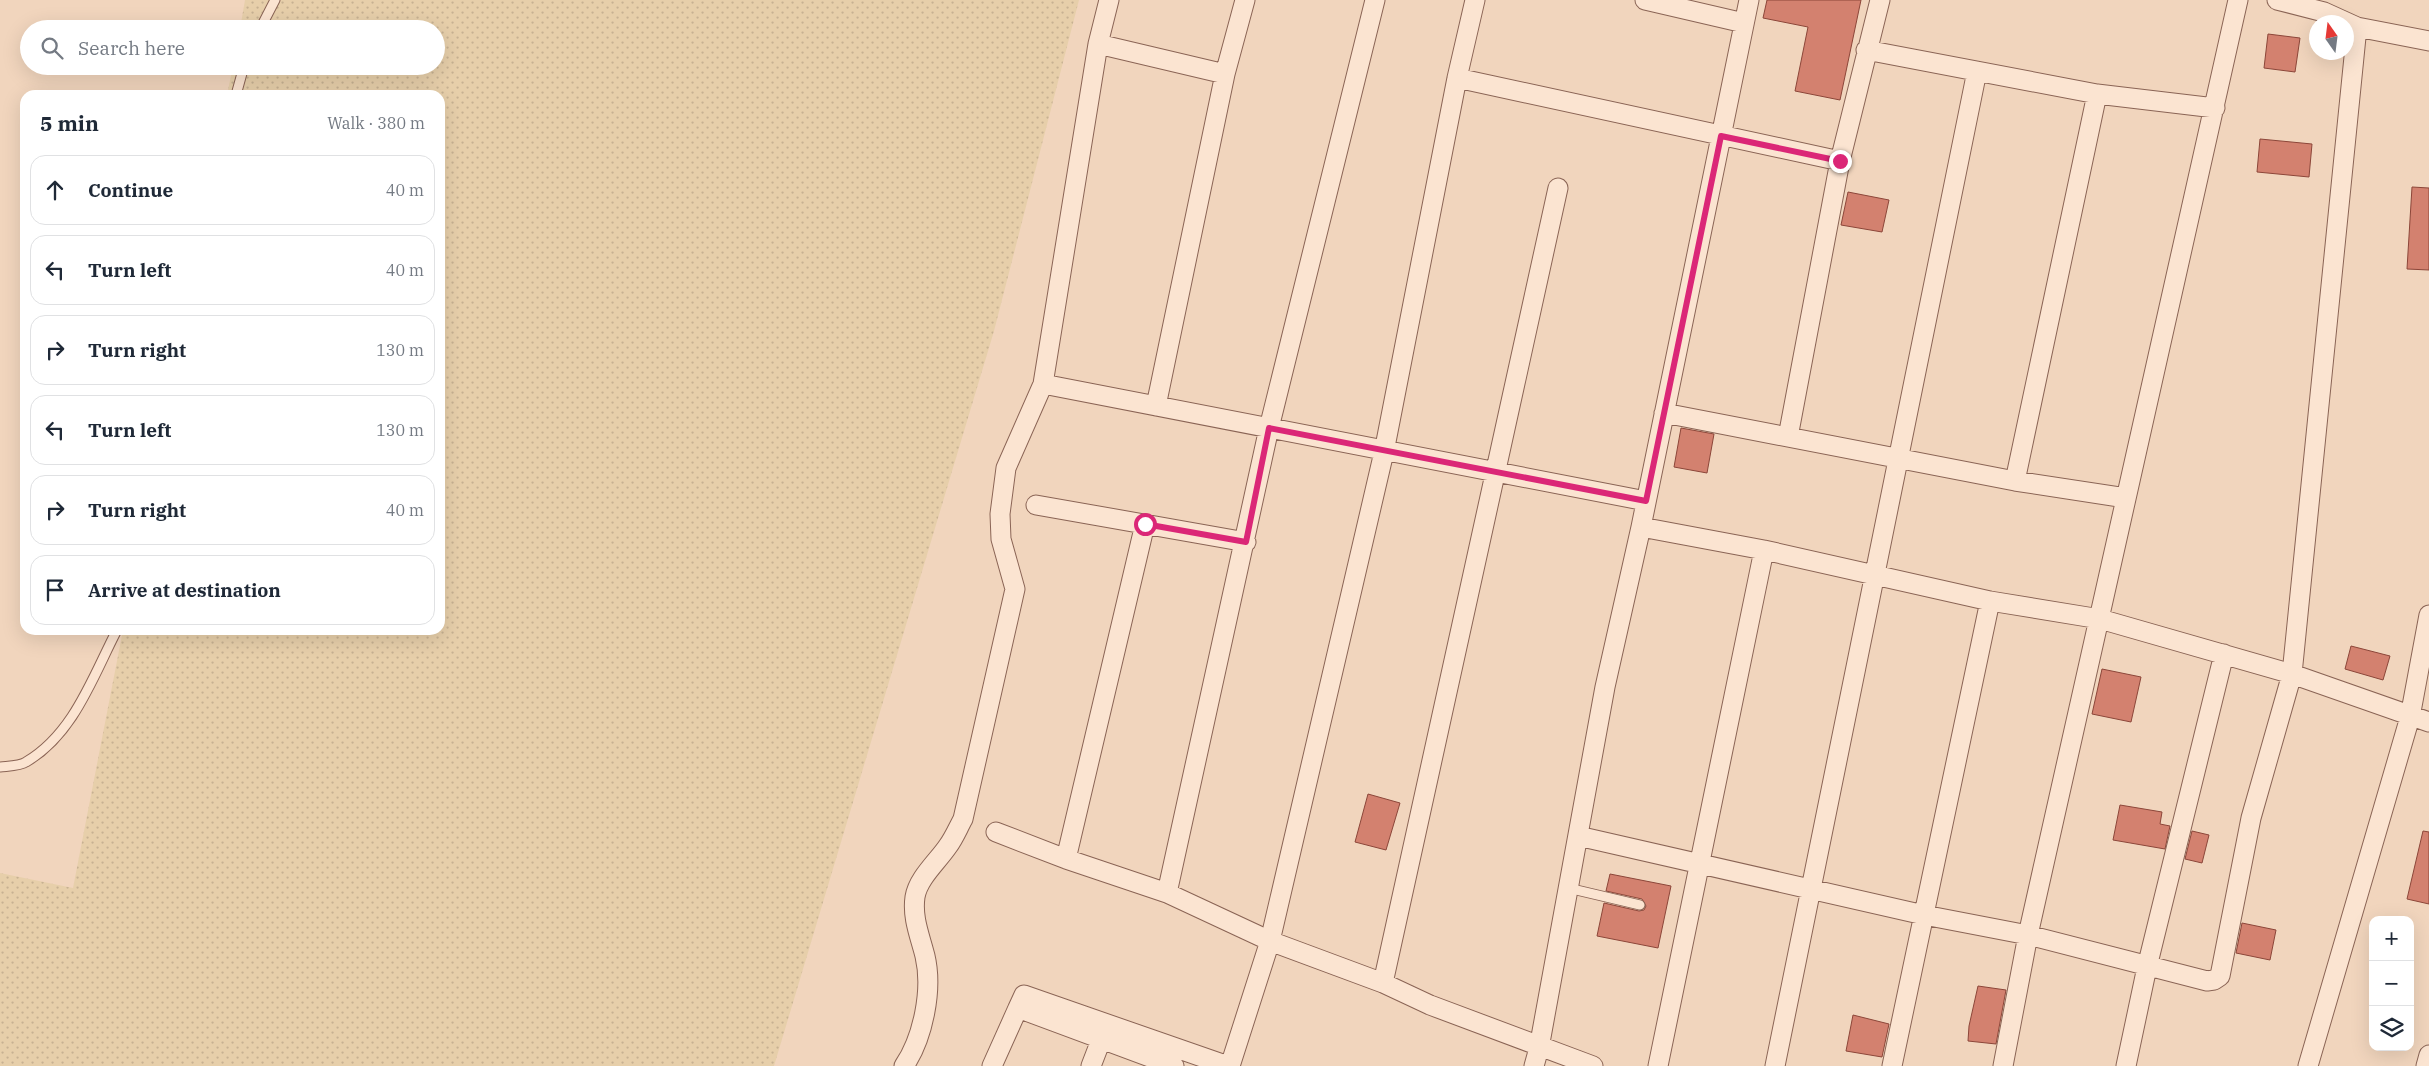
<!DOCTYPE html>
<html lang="en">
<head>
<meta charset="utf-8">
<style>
	:root { --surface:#fff; --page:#f2f2f3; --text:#1f2937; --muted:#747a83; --line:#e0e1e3 }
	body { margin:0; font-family:"IBM Plex Serif",serif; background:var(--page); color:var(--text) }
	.controls { position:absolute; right:15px; bottom:15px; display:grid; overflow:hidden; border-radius:10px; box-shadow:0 5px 20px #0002 }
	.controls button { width:45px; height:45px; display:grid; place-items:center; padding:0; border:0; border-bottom:1px solid var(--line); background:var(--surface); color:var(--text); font:25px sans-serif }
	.compass { position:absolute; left:2309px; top:15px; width:45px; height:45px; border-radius:50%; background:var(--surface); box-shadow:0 5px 20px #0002; rotate:346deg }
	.stop { position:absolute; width:15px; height:15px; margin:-11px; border:4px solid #db2777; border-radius:50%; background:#fff }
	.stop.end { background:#db2777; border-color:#fff; box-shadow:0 1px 5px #0008 }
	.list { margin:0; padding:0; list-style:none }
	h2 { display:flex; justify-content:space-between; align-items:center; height:65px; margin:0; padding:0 20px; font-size:21px }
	h2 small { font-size:16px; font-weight:400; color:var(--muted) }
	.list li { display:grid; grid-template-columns:32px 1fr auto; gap:15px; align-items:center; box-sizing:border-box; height:70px; margin:0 10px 10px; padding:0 10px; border:1px solid var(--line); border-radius:15px }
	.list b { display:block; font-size:19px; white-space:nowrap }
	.list em { font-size:16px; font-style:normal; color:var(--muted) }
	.icon { flex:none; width:28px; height:28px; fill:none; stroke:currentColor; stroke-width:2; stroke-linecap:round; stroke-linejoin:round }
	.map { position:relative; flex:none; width:2429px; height:1066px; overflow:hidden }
	.search { position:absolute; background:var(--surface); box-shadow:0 5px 20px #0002; left:20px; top:20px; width:425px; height:55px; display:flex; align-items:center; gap:12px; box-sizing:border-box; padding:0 18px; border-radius:28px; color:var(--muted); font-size:19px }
	.panel { position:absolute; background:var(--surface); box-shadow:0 5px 20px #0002; left:20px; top:90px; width:425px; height:545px; border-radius:15px }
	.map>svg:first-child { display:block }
</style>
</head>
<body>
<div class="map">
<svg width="2429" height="1066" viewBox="0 0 2429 1066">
	<defs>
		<pattern id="farmland-dots" width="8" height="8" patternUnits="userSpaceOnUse" patternTransform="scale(1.25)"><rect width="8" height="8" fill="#e7cfaa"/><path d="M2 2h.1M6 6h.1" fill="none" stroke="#c7b192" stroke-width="1.8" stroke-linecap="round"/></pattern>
	</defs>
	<rect width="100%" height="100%" fill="#f1d5bd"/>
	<!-- farmland -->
	<path fill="url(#farmland-dots)" d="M245,0H1079L994,331L774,1066H0V873L73,888L123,630H440V95H227L233,66H436V29H240Z"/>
	<!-- building -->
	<path fill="#d3816f" stroke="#8c4639" d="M1767,0H1861L1840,100L1795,91L1808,27L1763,18Z
		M2268,34L2300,38L2295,72L2264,68Z
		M2260,139L2312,144L2309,177L2257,172Z
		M2412,187L2429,188V270L2407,269Z
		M1848,192L1889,200L1882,232L1841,225Z
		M1681,428L1714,434L1707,473L1674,467Z
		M2351,646L2390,656L2383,680L2345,669Z
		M2102,669L2141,677L2131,722L2092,714Z
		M1368,794L1400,803L1386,850L1355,842Z
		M2120,805L2162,812L2160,824L2170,826L2165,849L2113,840Z
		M2192,831L2209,835L2202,863L2185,859Z
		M2423,831L2429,832V904L2407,899Z
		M1610,874L1671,886L1658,948L1597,936L1604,903L1639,911L1644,910L1646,906L1642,899L1606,891Z
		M2242,923L2276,930L2270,960L2236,953Z
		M1978,986L2006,990L1996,1044L1968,1041L1969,1026Z
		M1853,1015L1889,1024L1882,1057L1846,1051Z"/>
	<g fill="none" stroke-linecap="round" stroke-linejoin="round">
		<!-- service casing -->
		<g stroke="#8a6455" stroke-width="11">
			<path id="service" d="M260,29L275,0
				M236,95L244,66
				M0,767C8,766 20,766 26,762C74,734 93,676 117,630
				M1568,888L1640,905"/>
		</g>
		<!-- minor casing -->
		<g stroke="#8a6455" stroke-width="21">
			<path id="minor" d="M1109,0L1098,44L1043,384L1646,501
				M1645,0L1744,23
				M2277,0L2324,12L2357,27L2429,41
				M1098,44L1225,74
				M1866,50L2097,94L2215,108
				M1457,78L1840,161
				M1156,406L1225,74L1245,0
				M1664,413L2015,481L2126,498
				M1788,437L1840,161L1880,0
				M2015,481L2097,94
				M1036,505L1246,542
				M1641,527L1764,550L1990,601L2100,619L2292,674L2429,722
				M996,832L1066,859L1167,893L1270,941L1383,983L1430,1005L1593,1066
				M1578,836L1924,915L2028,935L2207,981L2214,980L2220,976L2251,818L2292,674L2357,27
				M1066,859L1145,524
				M1167,893L1269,428L1375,0
				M1383,983L1558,188
				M904,1066C923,1038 933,990 925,956C920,936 912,918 915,897C918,878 938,861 948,846C954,838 958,828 963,819L1015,589L1001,539L1000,514L1006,468L1043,384
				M992,1066L1018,1008
				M1091,1066L1106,1027
				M1174,1066L1018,1008L1024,995L1228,1066
				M1230,1066L1270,941L1384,452L1457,78L1475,0
				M1534,1066L1539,1048L1605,687L1641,527L1749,0
				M1658,1066L1764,550
				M1775,1066L1977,71
				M1892,1066L1990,601
				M2003,1066L2028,935L2238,0
				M2126,1066L2147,967L2224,654
				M2308,1066L2410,717L2429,615
				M2426,1066L2429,1055"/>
		</g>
		<!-- service -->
		<use href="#service" stroke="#fbe4d1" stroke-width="9"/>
		<!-- minor -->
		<use href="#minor" stroke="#fbe4d1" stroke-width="19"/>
	</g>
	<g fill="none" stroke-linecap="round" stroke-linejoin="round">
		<!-- route -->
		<path stroke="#db2777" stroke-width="6" d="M1145,524L1246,542L1269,428L1646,501L1721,136L1840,161"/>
	</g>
</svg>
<div class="controls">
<button>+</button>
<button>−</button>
<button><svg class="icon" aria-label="layers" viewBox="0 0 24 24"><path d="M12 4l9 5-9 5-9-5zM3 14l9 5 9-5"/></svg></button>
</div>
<svg class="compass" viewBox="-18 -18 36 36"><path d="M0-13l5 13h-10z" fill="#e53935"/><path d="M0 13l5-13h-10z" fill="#747a83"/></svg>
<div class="stop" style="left:1145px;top:524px"></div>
<div class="stop end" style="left:1840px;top:161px"></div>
<div class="search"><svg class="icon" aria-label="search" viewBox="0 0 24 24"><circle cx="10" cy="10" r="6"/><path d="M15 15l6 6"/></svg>Search here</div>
<section class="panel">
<h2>5 min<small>Walk · 380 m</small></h2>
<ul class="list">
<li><svg class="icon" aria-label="ahead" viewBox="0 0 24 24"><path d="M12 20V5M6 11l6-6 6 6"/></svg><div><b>Continue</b></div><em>40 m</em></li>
<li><svg class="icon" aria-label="left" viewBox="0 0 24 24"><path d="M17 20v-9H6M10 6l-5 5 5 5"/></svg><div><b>Turn left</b></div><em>40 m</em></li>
<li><svg class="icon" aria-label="right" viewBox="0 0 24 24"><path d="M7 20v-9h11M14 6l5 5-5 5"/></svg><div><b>Turn right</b></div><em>130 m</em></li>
<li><svg class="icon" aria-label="left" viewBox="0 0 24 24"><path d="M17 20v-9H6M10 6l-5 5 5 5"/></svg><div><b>Turn left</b></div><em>130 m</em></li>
<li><svg class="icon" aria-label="right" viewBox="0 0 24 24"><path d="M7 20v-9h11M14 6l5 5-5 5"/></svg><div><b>Turn right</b></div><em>40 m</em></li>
<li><svg class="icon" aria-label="arrive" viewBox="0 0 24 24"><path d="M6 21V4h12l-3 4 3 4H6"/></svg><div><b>Arrive at destination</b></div></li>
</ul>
</section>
</div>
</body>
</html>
